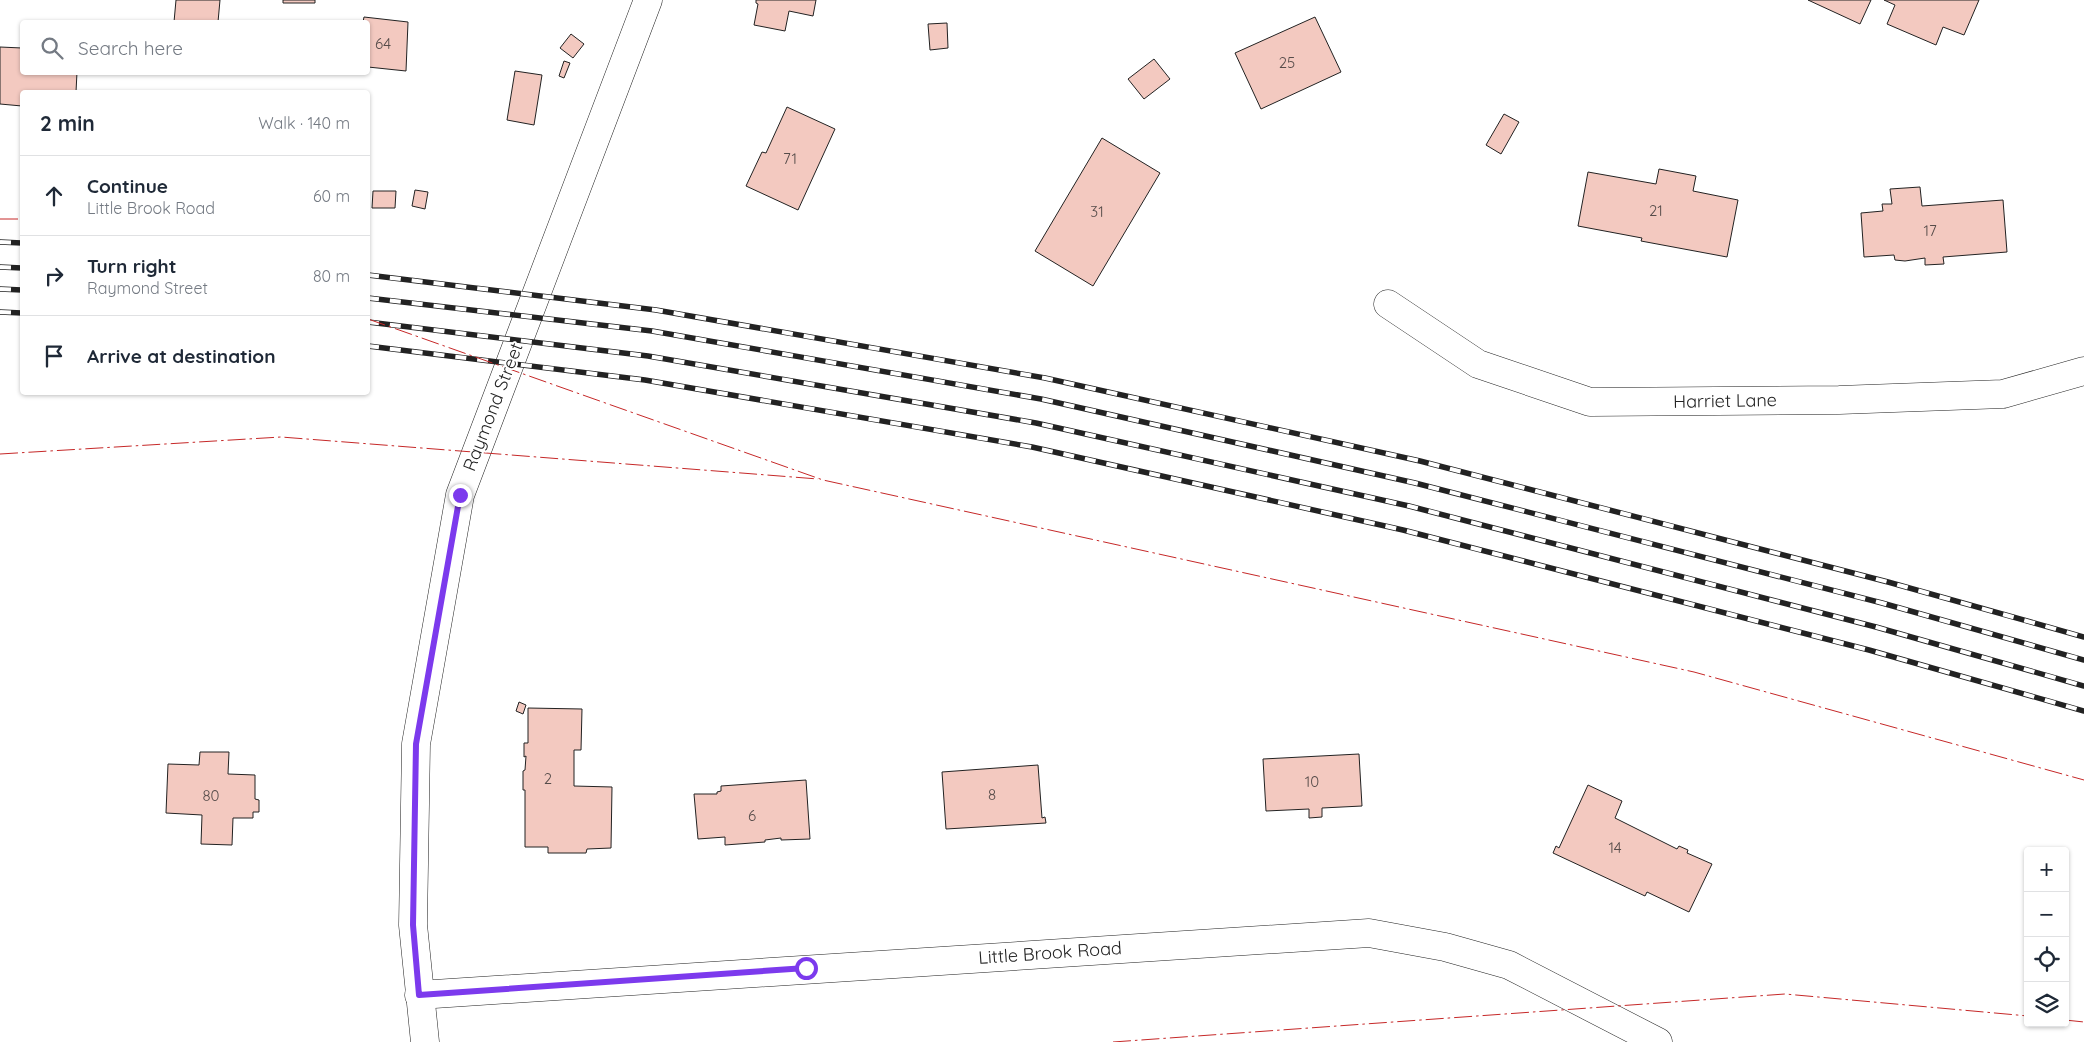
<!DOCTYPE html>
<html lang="en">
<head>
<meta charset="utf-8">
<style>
	:root { --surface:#fff; --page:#f6f6f7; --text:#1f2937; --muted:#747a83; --line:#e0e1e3 }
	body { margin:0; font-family:Quicksand,sans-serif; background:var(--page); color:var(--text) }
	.controls { position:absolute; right:15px; bottom:15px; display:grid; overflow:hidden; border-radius:5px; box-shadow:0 1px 4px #0004 }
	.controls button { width:45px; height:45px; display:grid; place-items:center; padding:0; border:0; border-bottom:1px solid var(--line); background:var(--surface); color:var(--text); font:25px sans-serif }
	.stop { position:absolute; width:15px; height:15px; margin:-11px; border:4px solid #7c3aed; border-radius:50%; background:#fff }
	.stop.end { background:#7c3aed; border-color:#fff; box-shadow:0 1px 5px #0008 }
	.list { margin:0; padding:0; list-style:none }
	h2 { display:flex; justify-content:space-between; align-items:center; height:65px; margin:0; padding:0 20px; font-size:21px }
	h2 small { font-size:16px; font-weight:400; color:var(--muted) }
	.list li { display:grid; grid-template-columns:32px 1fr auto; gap:15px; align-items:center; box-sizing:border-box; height:80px; padding:0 20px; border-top:1px solid var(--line) }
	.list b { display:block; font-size:19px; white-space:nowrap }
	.list p { margin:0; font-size:16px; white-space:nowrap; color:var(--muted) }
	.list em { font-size:16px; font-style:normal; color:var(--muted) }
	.icon { flex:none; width:28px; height:28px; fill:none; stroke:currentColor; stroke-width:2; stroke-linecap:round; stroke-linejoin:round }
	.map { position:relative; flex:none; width:2084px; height:1042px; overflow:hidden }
	.search { position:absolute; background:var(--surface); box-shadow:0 1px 4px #0004; left:20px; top:20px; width:350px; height:55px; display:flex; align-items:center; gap:12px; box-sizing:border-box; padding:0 18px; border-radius:5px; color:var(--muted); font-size:19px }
	.panel { position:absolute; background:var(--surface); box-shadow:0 1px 4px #0004; left:20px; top:90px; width:350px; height:305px; border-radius:5px }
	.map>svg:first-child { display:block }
</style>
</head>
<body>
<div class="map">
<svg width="2084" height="1042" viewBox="0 0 2084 1042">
	<rect width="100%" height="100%" fill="#fff"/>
	<!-- building -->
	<path fill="#f3c9c0" stroke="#222" d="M176,0H220L218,22H174Z
		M283,0H315V3H283Z
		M756,0H816L813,16L789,11L785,31L754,25L758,4L756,3Z
		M1808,0H1871L1860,24Z
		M1884,0H1979L1964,35L1943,27L1936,45L1887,24L1895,5Z
		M364,17L408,22L406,71L368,67V22H363Z
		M1315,17L1341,72L1261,109L1235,53Z
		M947,23L948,48L930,50L928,24Z
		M571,34L584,44L573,58L560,48Z
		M0,47L22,48V72H77L76,92H22V106L0,104Z
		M1154,59L1170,79L1144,99L1128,79Z
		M564,61L570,63L564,78L559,76Z
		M515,71L542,75L534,125L507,120Z
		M787,107L835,129L798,210L746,186L762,152L766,153Z
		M1504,114L1519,122L1501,154L1486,145Z
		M1102,138L1160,173L1093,286L1035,251Z
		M1659,169L1696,176L1693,191L1738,200L1727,257L1641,241L1642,238L1578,226L1588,172L1656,184Z
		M1920,187L1922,206L2003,200L2007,252L1943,257L1944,264L1925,265V258L1905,261L1895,260L1894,255L1864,257L1861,213L1883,211L1882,204H1892L1890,189Z
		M415,190L428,192L425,209L412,206Z
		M373,191H396L395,208H372Z
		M519,702L526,705L523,714L516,711Z
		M528,708L582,709L581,750H574V786L612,787L611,848L587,849L586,853H548V847H525V790H523V771L525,770L526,756L524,757V743H528Z
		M200,752H229L228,774L255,775V799L259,800V812H253V818H233L232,845L201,844L202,815L166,813L168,764L199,765Z
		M1359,754L1362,806L1322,808V817L1309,818V809L1266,811L1263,759Z
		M1038,765L1042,818L1045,817L1046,823L946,829L942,772Z
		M806,780L810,839L781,840V838L765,840V842L725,845V837L698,839L694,794H717V792L721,791V786Z
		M1588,785L1622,801L1615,818L1677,849L1679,846L1688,850L1687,853L1712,864L1689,912L1647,892L1645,896L1553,853L1556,846L1559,848Z"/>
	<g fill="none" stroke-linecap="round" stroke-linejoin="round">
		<!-- street casing -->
		<g stroke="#222" stroke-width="29">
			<path id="street" d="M1388,304L1478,364L1590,402L1839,400L2003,394L2084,371
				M419,995L1369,933L1445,947L1509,965L1658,1042"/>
		</g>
		<!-- secondary casing -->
		<g stroke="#222" stroke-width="29">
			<path id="secondary" d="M425,1042L413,925L416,744L460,495L648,0"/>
		</g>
		<!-- street -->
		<use href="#street" stroke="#fff" stroke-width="28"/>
		<!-- secondary -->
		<use href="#secondary" stroke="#fff" stroke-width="28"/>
		<!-- rail casing -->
		<g stroke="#222" stroke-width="5.5">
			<path id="rail" d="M0,242L22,243
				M0,267L22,268
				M368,275L656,310L1045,378L1420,461L1888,582L2084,637
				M0,289L22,290
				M368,298L652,331L1041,399L1415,483L1882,603L2084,660
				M0,312L22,313
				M368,322L648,356L1036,423L1409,506L1876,627L2084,686
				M368,346L645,380L1032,447L1403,530L1869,650L2084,711"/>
		</g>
		<!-- rail -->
		<use href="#rail" stroke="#fff" stroke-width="4" stroke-dasharray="11" stroke-linecap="butt"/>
		<!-- power -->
		<path stroke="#c62828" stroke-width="1" stroke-dasharray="18 4 2.5 4" stroke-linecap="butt" d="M0,219H22
			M368,319L823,480L1694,672L2084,780
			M0,454L281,437L818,479
			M2065,1020L2084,1022
			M1113,1042L1785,994L2028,1016"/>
	</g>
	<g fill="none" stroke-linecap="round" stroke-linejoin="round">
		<!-- route -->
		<path stroke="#7c3aed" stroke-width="6" d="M460,495L416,744L413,925L419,995L806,968"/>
	</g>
	<g text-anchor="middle" stroke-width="4" stroke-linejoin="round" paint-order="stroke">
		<!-- number labels -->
		<g font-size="15" fill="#564c4a">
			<text x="383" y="49">64</text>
			<text x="1287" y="68">25</text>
			<text x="790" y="164">71</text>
			<text x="1656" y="216">21</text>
			<text x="1097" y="217">31</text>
			<text x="1930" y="236">17</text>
			<text x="548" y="784">2</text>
			<text x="1312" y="787">10</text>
			<text x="992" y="800">8</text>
			<text x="211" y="801">80</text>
			<text x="752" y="821">6</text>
			<text x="1615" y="853">14</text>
		</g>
		<!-- street labels -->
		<g font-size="18" fill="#222" stroke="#fff">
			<text transform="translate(1725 401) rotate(-1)" y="6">Harriet Lane</text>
			<text transform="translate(493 407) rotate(-69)" y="6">Raymond Street</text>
			<text transform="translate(1050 953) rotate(-4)" y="6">Little Brook Road</text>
		</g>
	</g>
</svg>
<div class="controls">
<button>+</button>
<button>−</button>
<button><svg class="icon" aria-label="locate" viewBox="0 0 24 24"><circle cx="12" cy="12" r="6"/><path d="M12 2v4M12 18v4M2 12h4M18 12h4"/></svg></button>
<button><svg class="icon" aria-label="layers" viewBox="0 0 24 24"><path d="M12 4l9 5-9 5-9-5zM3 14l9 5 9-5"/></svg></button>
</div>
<div class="stop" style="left:806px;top:968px"></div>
<div class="stop end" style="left:460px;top:495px"></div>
<div class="search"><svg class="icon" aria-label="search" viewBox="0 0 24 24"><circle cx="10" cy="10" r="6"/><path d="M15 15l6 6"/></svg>Search here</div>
<section class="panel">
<h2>2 min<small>Walk · 140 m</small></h2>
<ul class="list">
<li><svg class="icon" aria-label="ahead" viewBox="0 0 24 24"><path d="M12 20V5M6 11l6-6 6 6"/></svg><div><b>Continue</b><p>Little Brook Road</p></div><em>60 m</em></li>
<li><svg class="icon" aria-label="right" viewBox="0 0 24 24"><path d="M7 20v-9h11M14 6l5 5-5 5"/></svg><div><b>Turn right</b><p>Raymond Street</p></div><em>80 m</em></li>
<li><svg class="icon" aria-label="arrive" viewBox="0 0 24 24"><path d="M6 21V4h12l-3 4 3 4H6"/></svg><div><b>Arrive at destination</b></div></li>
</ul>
</section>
</div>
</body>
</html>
